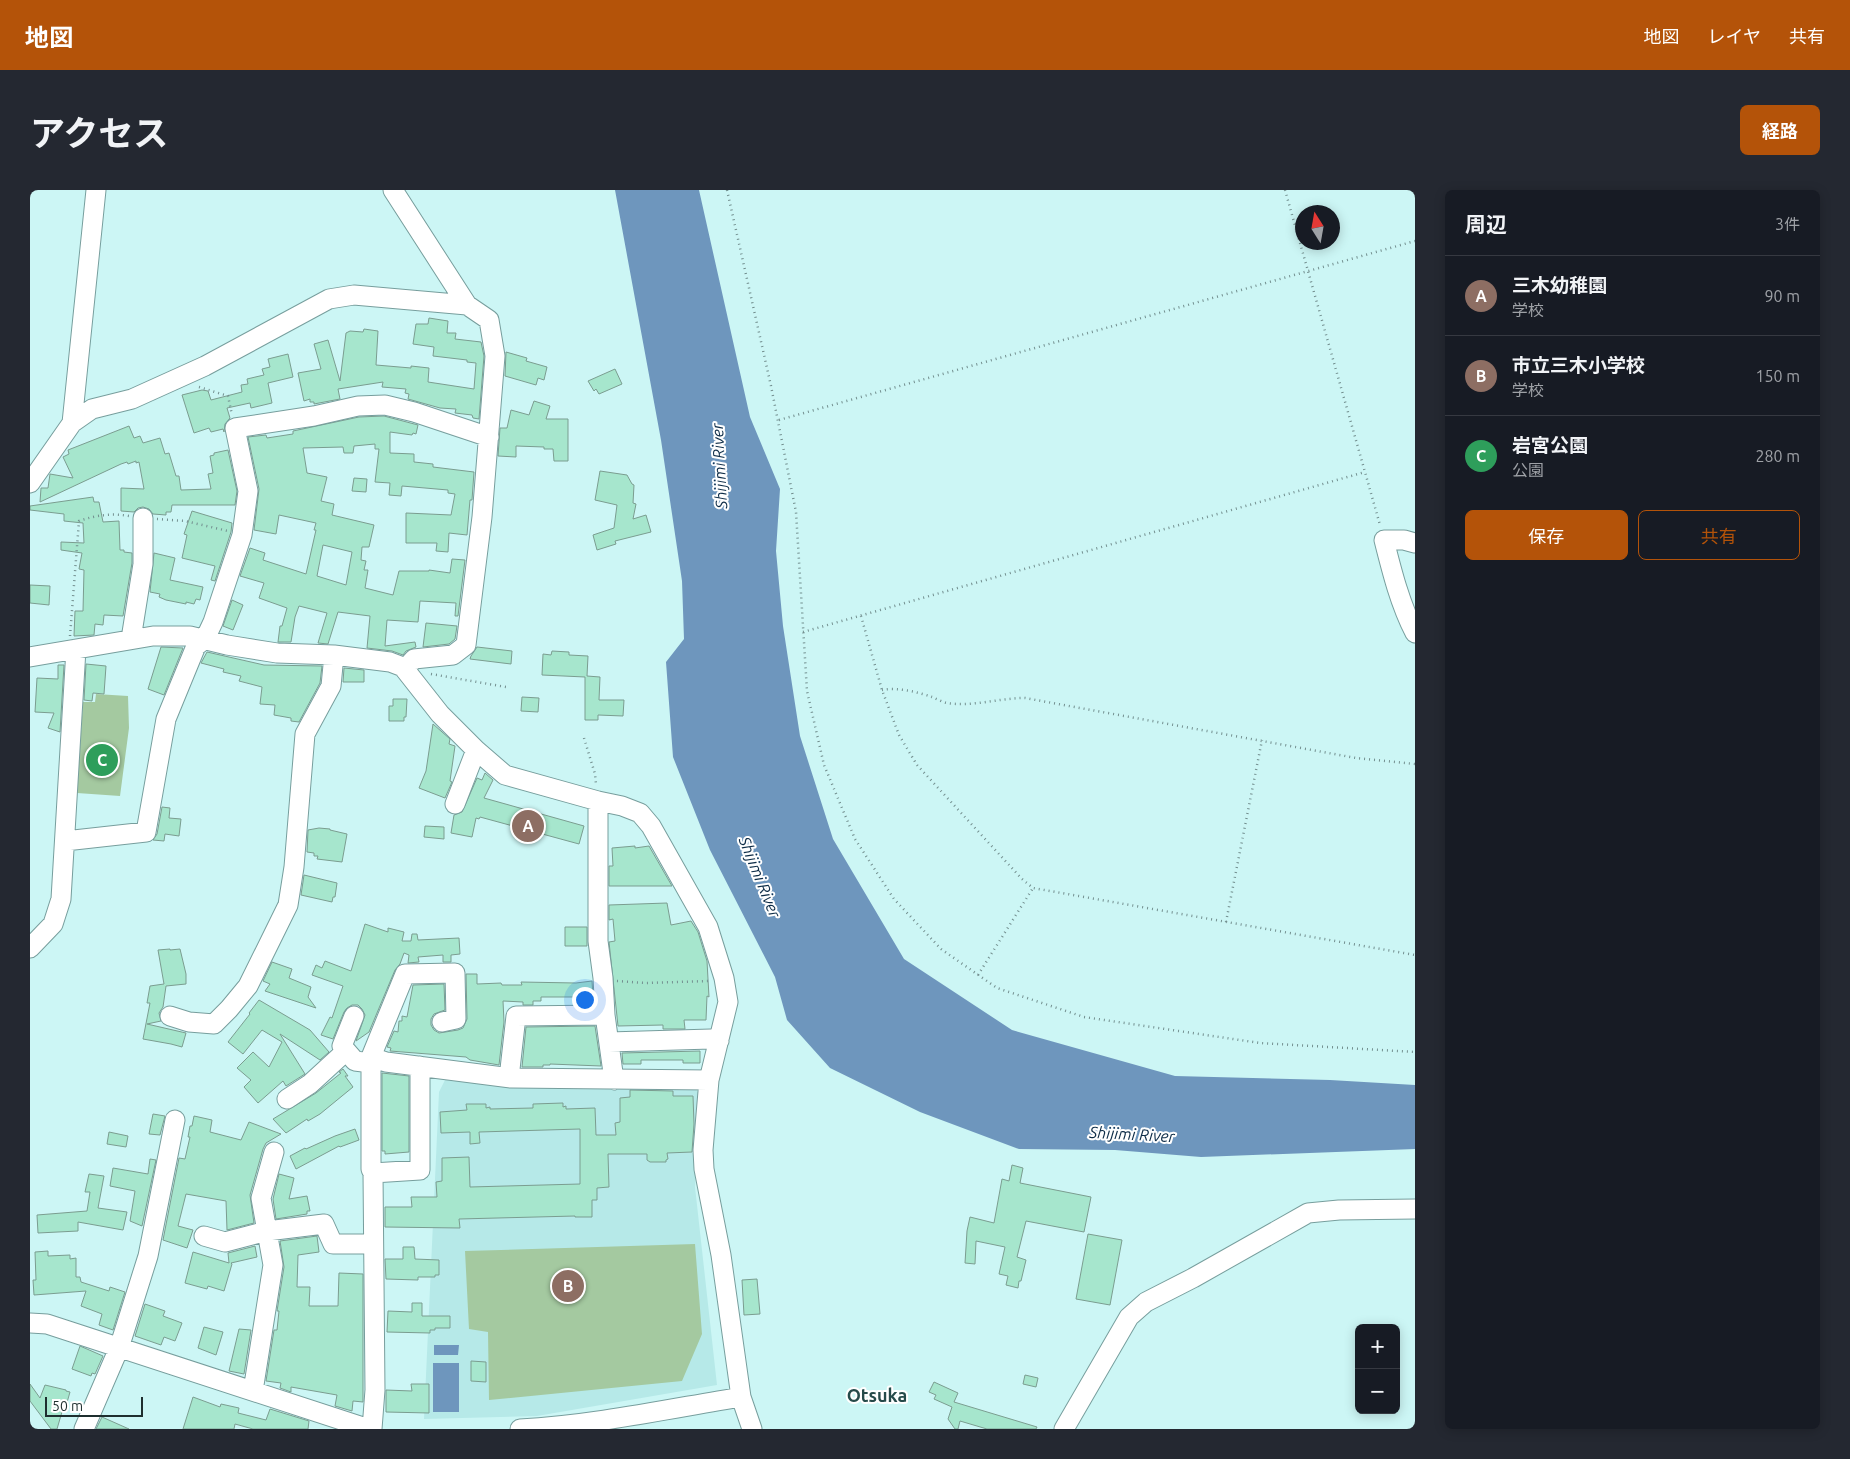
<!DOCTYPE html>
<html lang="ja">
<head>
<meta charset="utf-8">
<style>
	:root { --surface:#171b24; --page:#242831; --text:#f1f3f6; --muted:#9ea1a6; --line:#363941; --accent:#b45309 }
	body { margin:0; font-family:Ubuntu,"Noto Sans JP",sans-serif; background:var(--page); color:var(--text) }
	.controls { position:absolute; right:15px; bottom:15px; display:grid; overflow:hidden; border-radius:8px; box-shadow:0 2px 12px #0003 }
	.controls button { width:45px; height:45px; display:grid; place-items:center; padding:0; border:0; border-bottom:1px solid var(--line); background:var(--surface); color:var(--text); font:25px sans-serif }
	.compass { position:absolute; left:1265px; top:15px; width:45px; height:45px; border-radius:50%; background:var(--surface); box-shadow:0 2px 12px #0003; rotate:349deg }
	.scale { position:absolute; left:15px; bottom:12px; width:98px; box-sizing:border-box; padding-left:5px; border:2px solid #1e2e2e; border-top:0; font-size:14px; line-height:18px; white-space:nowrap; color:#1e2e2e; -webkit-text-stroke:4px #fff; paint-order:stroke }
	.you { position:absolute; left:554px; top:809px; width:18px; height:18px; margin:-12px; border:4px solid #fff; border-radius:50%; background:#1a73e8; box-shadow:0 0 0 8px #1a73e833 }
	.badge { display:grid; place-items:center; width:32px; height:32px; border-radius:50%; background:var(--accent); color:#fff; font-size:16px; font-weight:700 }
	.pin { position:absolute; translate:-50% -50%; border:2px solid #fff; box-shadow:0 1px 5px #0006 }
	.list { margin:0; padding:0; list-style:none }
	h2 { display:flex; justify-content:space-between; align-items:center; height:65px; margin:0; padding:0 20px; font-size:21px }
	h2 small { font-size:16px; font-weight:400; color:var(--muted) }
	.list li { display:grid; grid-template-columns:32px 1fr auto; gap:15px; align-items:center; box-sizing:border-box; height:80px; padding:0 20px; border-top:1px solid var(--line) }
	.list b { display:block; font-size:19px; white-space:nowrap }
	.list p { margin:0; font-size:16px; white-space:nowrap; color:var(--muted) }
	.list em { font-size:16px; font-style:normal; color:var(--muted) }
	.actions { display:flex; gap:10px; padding:15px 20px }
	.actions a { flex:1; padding:11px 0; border:1px solid var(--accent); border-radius:8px; text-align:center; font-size:18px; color:var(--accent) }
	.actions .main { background:var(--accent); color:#fff }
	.map { position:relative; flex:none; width:1385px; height:1239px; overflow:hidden; border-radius:8px }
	header { display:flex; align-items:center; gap:30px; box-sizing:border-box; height:70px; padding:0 25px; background:var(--accent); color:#fff }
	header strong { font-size:24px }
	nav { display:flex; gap:28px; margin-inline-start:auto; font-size:18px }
	.intro { display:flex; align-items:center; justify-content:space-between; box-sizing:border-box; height:120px; padding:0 30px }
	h1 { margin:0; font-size:35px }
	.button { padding:12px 22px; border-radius:8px; background:var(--accent); color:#fff; font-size:18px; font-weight:700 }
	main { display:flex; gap:30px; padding:0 30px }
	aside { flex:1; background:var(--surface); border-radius:8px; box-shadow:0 2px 12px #0003 }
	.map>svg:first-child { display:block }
</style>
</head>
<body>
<header>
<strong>地図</strong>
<nav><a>地図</a><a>レイヤ</a><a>共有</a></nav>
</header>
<div class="intro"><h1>アクセス</h1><a class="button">経路</a></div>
<main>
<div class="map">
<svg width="1385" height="1239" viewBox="0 0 1385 1239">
	<rect width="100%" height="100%" fill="#ccf6f5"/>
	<!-- built -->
	<path fill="#b6e9e8" d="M416,888L663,895L670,905L665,997L687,1195L507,1226L394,1229L409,902Z"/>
	<!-- green -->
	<path fill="#a4c9a0" d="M66,504L98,506L99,538L90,606L47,603L53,512H65Z
		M665,1054L672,1144L652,1191L459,1210L458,1142L439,1139L435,1061Z"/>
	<!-- water -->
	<path fill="#6e96bd" d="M585,0H669L720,227L750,299L746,361L753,436L770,546L803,649L874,769L982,840L1145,886L1300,890L1385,895V959L1171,967L1085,960L989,959L890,922L800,878L757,830L745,787L680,660L643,567L636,472L654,449L652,391L631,250Z
		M404,1155H429L428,1165H404Z
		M403,1173H429V1222H403Z"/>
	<!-- building -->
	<path fill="#a6e6cd" stroke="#7b9d90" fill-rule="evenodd" d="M399,128L418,131L417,143H426L425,149L451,152L454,166L449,229L443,228L442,225L425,223L426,219L410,218L378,209L379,204L375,203L376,199L352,197L353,192L308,199L310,209L284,214V212H280V209L274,211L268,183L291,179L284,154L298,150L310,191L316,143L320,141L333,142L334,139L348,141L346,175L381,178V176L399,178L398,192L444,199L446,173L437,172V170L403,166L404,157L383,154L386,134H398Z
		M476,162L497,168L496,171L517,177L514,190L508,188L506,195L475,186Z
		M258,164L263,187L238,193L242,213L221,218L220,213L197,218L200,228L195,234L194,242L193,239L181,242L179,238L164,243L152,205L172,200L178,201L181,210L212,202L211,195L218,194L217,189L234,185L232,179L240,177L238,169Z
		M585,179L592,194L569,204L566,199L564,201L558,191Z
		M504,211L520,216L516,229H538V271H524L523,259H514V257L486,256V267L468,266L470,238H477L481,220L499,225Z
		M354,226L388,235L386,244L383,243L382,245L360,242V263L384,264V272L403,274V277L444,282L442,310H440L437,345L419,343L418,362L406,361L407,353H376V323L421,325L425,304L418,303V300L372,296L371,306L359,305L360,293L345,292L349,259H345V254L324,256L323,263H314L313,257L273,258L277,283L297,287L291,311L304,314L302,325L344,335L339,357H332L331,370L336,371L334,380H338L335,398L363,405L369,381H399V380L420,383L422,369L435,370L428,426H425L426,413L390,411L388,432L357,430L355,456L385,452L386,457L376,461L373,465L362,461L337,458L340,426L308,422L298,454L288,453L297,423L269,416L265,427L261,452H248L250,436H252L257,418L229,408L234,393L210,386L220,358L235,363L233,370L276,384L286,340H284L286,333L249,325L246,344L224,340L229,299L218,247L236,245L237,248L263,244V241L329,227ZM293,355L322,362L316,395L287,386Z
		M99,236L104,248L110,246L113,253L130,248L135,264L139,263L146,286H149L151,300L181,299L178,284L183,283L180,266L184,265V263L198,260L207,301L205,315H142L141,322H136V325L123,324L119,319L113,317L108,318L104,322L91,321V298L114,299L109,272L106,273V271L98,274L97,272L91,274L10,312L11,298H18L20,284L43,288L33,267L39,264L38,260Z
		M570,281L597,285L602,294L604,295L603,313L606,314L603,329L616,325L621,342L585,351L586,354L567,360L563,345L584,338L587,315L565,310Z
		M324,288L337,289L336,302L322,301Z
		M63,307L64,312H69L73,332L89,331L90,360H94V362L102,363V373L93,426L74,425L73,435L65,434L64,445L44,446L45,421H53L54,380L49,379L52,363L31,360V352L54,353L53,333L34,331V324L0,320V316Z
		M162,321L202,333L201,342L185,391L181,390L185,376L152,368L157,345L154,344Z
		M124,363L145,368L140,390L173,397L170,410L166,409L164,414L156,412V414L136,410L129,407L130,404L120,402Z
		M0,395L20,396L19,415L0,413Z
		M202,410L213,415L203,440L193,436Z
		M396,433L427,436L425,449L419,454L393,457Z
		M131,457L153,458L134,505L118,499Z
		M447,457L482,461L481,474L440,469L441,466Z
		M522,461L539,462V465L558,466L557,486L570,487L569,510H594L593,526L568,525V530H555V487L512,485L513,464L521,465Z
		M177,462L234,475L292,476L290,493L269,532L261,531V528L244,525L245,515L230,514L232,497L209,491L211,486L193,482L194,479L171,473Z
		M56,474L76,476L74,504L63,503L62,511L54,510Z
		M28,475H34L30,542L18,538L24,523L5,522L7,488L28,489Z
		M314,478L334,480V492H313Z
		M492,507L509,508L508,522L491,521Z
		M363,509H377L376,527H374V531H359V516H363Z
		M403,534L420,549L419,554L425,556L420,591L422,592L415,608L389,598L396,581Z
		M455,583L463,590L454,608L554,636L549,654L450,627L449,629L446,628L442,647L421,643L424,625L432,622L447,588L452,590Z
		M132,617L140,618L139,628L151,629L149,646L135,644L134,651L123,650L127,644Z
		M395,636L414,637V649L394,647Z
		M289,638L300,639V640L317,644L312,672L287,669L288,666H284V663L277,662L278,640Z
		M605,656V658L619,656L642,696H579V676H583L582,658Z
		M274,685L307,693L305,707H303L302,712L271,705Z
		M637,713L641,735L661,731L668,742L677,771L679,807L677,806L676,830H654L655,839H633V835L588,836L579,752L585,751L583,729L579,730V715Z
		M335,734L358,742V738L374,742L372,751H381L382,744H387L388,750L429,748L430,764L421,765V772H413V765L388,767L389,772L378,773L379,765L374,763L370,774L365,780L339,842L326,851L335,825L332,819L328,815H322L317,818L314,822L303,849L291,845L300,827L302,828L313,796L282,785L286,775L292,778L295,771L321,781Z
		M535,737H557V756H535Z
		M140,759V760L150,759L156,784V794L136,796L133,817L129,823L131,831L117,834L156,843L152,857L141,854L113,849L120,813H117L120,796L134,794L128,760Z
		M242,772L262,779L259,788L281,797L278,807L286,818L235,801L240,794L233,791Z
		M436,784H447V794L471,793L472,795H492L491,792L546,793L562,791L563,807H511V811H503V815H493V812L473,811L474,832L469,875L440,870L436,867L360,861L361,858L357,857L364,841L368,842L369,831H372V826L377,827L383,795L414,794L415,820L404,824L401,829V835L404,840L409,843L428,840L433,838L437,829Z
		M229,810L280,840L299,862L290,870L250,844L275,884L256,896L253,891L228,913L214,897L221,890L207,878L223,862L239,877L252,852L232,840L213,864L198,852L220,824L219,823Z
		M565,836L571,876L520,874V875H513V877H492L496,837Z
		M670,861V873H653V870H611V874H593L592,863Z
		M313,879L318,886H315L323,897L290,924L278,931L277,929L256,943L243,929L286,903L311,883L309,882Z
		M352,883L379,886V962L355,964V961H352Z
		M600,900L643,901V906H663L664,934L662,962L637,963L638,969L636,970V972H620L617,970V964H578L579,997L567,998V1010H562V1027H545V1026L429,1029L430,1038L355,1037V1017H382L381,1007H407L406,992L412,991V968L439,967L440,997L550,994V939L449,942L450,953L440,954V942L411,943L410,922L437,920L436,914H456V918L460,917V919L503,918V914L533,913V917L536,916V919L565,918L566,945H586L585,933L590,932V908L600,907Z
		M123,924L135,926L130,945L119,944Z
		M164,926L182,930L180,942L211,950L219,932L251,944L236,953L233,959L220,1005L224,1033L197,1040L196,1011L156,1004L148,1036L163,1040L157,1058L133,1050L149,968L155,969L160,947H158L160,936H162Z
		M325,939L329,950L310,957L309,956L266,979L260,966L275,958L276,959L305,946Z
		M79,942L98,946L96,957L77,954Z
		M120,969L126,970L112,1036L100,1031L105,1001L80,996L83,978L118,984Z
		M982,975L993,978L990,993L1061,1007L1054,1042L996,1031L987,1067L996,1070L991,1091H989L988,1098L976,1095L978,1086L969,1084L975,1057L946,1051L945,1074L935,1073L937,1041L940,1027L964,1033L972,989L979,991Z
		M59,984L74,986L68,1018L97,1022L93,1040L48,1032V1041L8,1043L7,1025L57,1021L60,1002H55Z
		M249,984L264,988L259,1009L277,1006L280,1021H277V1024L246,1029L243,1009Z
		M1058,1044L1092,1050L1080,1115L1046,1109Z
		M287,1046L289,1062L268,1065L267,1097H280L279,1116H308L309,1083L333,1084V1212L323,1211L322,1221L305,1216L307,1205L261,1197V1202L250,1198L251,1193L236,1191L244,1140H247L249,1121H247L254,1077L250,1051Z
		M225,1056L227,1067L201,1073L202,1074L194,1101L178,1096L177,1099L155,1093L163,1062L199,1073L198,1063Z
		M373,1057H384L385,1069L409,1070V1085H405V1087H388V1090L356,1089L355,1069H373Z
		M18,1061V1066L40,1065V1069L46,1068V1087H50L51,1092L79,1101L80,1097L95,1102L83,1140L69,1135L72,1124L51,1116L56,1101L4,1105L3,1090H6L5,1062Z
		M727,1089L730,1124L714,1125L712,1090Z
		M382,1113H392V1126H420V1138H405V1140H400V1143L357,1142L358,1121L382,1122Z
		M115,1114L135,1121L133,1126L152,1133L145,1151L134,1147L131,1155L105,1146Z
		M174,1137L193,1142L186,1165L168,1158Z
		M209,1139L221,1140L214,1184L199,1181Z
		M50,1156L73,1166L65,1184L62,1183L61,1186L42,1179Z
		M441,1171L456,1172V1192L441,1191Z
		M995,1185L1008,1188L1006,1197L993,1194Z
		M904,1192L928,1203L924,1212L1007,1237L1006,1239H957L930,1231L928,1239H925L918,1229L922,1217L904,1209L906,1205L899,1202Z
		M0,1194L10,1208L15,1195L36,1200V1201L40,1202L36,1216L34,1215L27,1239H21L0,1211Z
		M381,1194H399V1223L356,1222V1200L382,1201Z
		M163,1207L190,1217L191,1214L209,1218L208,1223L236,1230L240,1219L279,1231L278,1239H223L205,1234L204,1239H153Z
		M72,1227L99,1239H66Z"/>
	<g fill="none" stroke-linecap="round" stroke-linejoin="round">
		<!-- minor casing -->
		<g stroke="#779e9d" stroke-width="21">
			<path id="minor" d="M363,0L437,115L459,130L465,166L452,327L436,455L423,465L384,469L375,479
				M42,233L66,0
				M0,293L42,233L62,219L102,209L175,176L299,109L324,105L437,115
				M1385,353L1374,350H1354C1362,382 1370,414 1385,443
				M101,449L113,374V328
				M0,467L123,446H160L197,455L247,463L304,465L360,472L373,477L410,524L446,560L475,585L568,611L592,616L610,623L621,636L678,737L694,788L698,812L679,890L673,960L674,979L691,1065L711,1207L722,1239
				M568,611V751L573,788L575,825L584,890
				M425,614L446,560
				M35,651L116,642L136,529L166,456L175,449L183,432L212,345L218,301L205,238L284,226L328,216L355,215L384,222L459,247
				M0,758L23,734L31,709L46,459
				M140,826L159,832L184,834L199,819L218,796L258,715L264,677L275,544L301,496L304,465
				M324,826L312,856L325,871L341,873
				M579,852L681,849L689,851
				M341,867L356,872L481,888L679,890
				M390,876V980L343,983L341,979V867L375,784L425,783L426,829L412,832
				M479,888L486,826L575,825
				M257,909L280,894L316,861
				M174,1046L195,1052L237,1041L294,1034L303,1054H343
				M0,1133L17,1134L339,1239
				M223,1201L243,1075L231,1008L244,962
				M54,1239L89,1158L118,1066L145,930
				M342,1239L345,1200L343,983
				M490,1239C564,1235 638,1219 711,1207
				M1034,1239L1099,1127L1116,1112L1163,1088L1278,1023L1309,1020L1385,1019"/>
		</g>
		<!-- path -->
		<path stroke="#738f8f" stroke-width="2.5" stroke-dasharray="1 4" stroke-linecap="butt" d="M697,0L741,196L766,322L777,501L794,575L825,649L864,709L911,759L967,798L1054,827L1230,853L1385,862
			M1255,0L1350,335
			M169,197L198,206L202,225
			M749,230L1385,51
			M127,329L155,331L198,341
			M831,426L852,500L869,545L887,575L992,689L1003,698L1385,765
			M773,442L1335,282
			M40,446L49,331C66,325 82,323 99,326
			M401,484L476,497
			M852,500C867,497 888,502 902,507C907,509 912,512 917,513C943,517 969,508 995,508L1326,568L1385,574
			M554,548L565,584L566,594
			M1196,732L1232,550
			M948,785L1003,698
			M587,791L615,793L679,791"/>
		<!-- minor -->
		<use href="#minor" stroke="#fff" stroke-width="19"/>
	</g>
	<g text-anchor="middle" stroke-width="4" stroke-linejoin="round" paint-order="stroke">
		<!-- water labels -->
		<g font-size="16" font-style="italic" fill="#0d2c47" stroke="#fff">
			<text transform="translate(689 276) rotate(-93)" y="6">Shijimi River</text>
			<text transform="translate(730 687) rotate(68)" y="6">Shijimi River</text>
			<text transform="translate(1102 944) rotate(3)" y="6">Shijimi River</text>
		</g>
		<!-- quarter labels -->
		<g font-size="18" font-weight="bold" fill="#254a4a" stroke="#fff">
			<text x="847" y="1212">Otsuka</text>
		</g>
	</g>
</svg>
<div class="controls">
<button>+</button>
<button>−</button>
</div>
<svg class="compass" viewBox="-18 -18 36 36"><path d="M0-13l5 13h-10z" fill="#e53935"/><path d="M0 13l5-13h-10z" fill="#9ea1a6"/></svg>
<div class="scale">50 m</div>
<div class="you"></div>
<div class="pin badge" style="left:498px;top:636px;background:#8d6e63">A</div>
<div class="pin badge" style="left:538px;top:1096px;background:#8d6e63">B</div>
<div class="pin badge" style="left:72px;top:570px;background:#2e9e5b">C</div>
</div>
<aside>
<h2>周辺<small>3件</small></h2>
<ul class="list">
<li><span class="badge" style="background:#8d6e63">A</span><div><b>三木幼稚園</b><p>学校</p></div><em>90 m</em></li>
<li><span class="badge" style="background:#8d6e63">B</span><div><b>市立三木小学校</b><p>学校</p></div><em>150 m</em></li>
<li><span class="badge" style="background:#2e9e5b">C</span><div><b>岩宮公園</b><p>公園</p></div><em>280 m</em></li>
</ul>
<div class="actions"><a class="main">保存</a><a>共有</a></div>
</aside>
</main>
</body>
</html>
